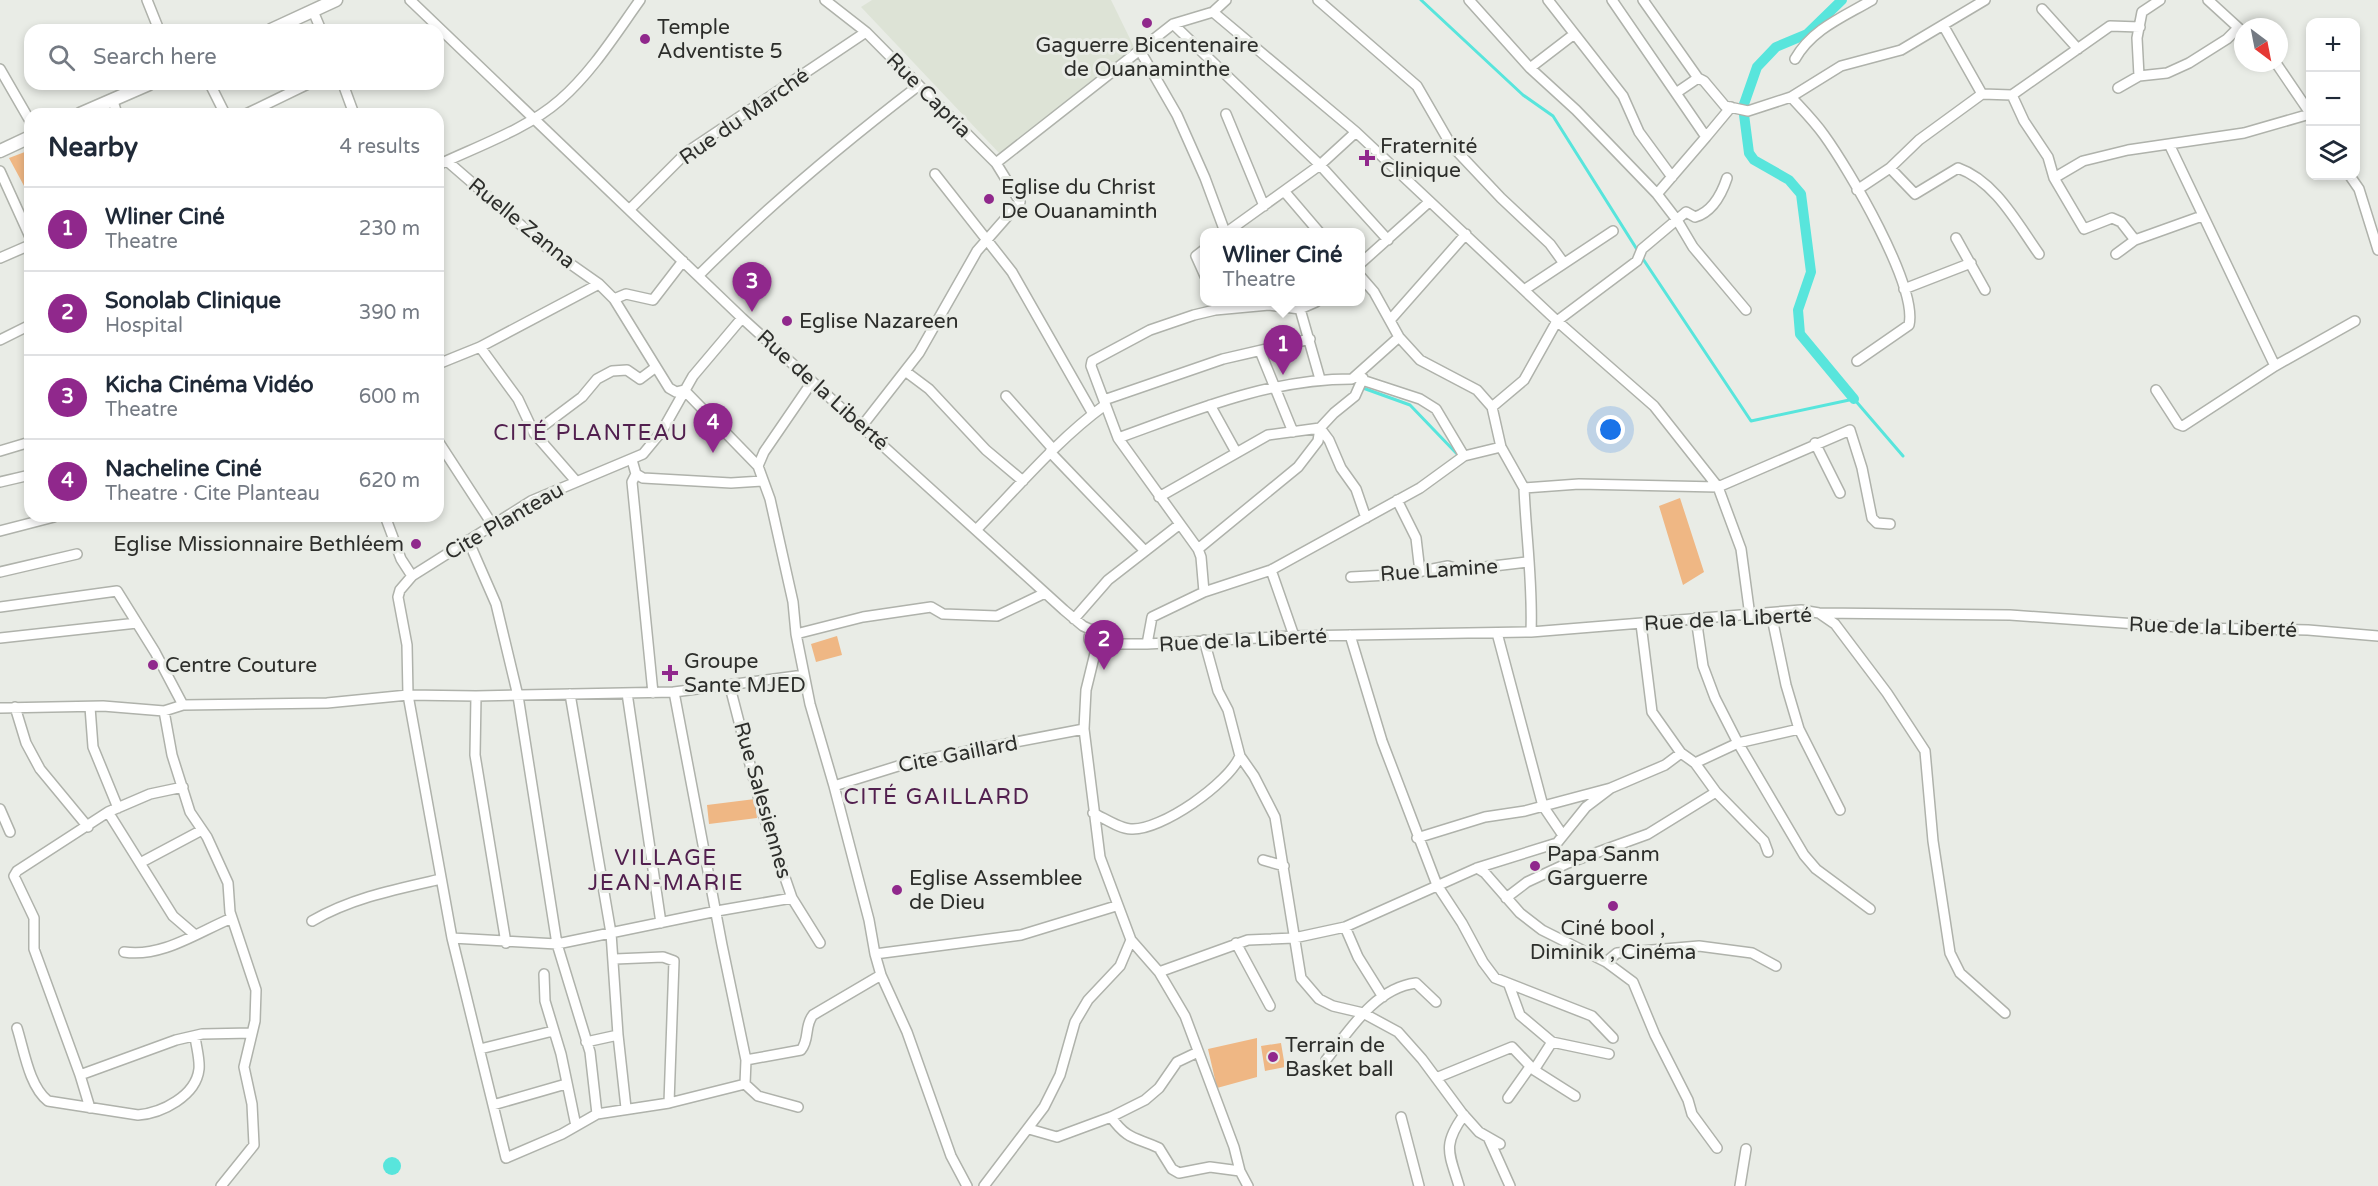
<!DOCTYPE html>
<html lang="en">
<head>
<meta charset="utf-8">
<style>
	:root { --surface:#fff; --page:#f6f6f7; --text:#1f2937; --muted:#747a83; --line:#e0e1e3; --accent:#90288c }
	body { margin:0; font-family:"Varela Round",sans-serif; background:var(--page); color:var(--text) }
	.controls { position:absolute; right:18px; top:18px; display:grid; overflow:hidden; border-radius:12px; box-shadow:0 3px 9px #0003 }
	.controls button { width:54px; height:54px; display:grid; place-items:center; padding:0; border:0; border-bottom:2px solid var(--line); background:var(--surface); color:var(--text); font:30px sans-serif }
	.compass { position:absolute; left:2234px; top:18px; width:54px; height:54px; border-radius:50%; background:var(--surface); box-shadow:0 3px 9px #0003; rotate:148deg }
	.you { position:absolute; left:1611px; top:430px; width:21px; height:21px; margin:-15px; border:4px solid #fff; border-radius:50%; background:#1a73e8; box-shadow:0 0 0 9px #1a73e833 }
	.badge { display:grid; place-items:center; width:39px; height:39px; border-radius:50%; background:var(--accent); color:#fff; font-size:20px; font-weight:700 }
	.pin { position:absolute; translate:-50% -50px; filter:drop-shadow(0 2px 3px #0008) }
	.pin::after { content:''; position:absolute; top:32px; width:21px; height:18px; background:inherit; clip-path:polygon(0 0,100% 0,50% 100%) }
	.popup { position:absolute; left:1200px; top:228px; width:165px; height:78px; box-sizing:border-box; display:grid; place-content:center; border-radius:12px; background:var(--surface); filter:drop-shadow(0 2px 4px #0005); font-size:20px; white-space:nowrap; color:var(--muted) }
	.popup b { font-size:22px; color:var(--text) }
	.popup::after { content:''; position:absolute; left:50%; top:100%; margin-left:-12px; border:12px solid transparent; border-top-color:var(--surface) }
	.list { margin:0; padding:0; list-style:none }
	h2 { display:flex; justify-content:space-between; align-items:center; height:78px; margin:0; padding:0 24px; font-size:26px }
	h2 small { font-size:20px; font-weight:400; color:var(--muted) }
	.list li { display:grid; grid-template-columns:39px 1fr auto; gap:18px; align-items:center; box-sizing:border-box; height:84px; padding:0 24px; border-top:2px solid var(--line) }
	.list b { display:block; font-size:22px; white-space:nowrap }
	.list p { margin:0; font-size:20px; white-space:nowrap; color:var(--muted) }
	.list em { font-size:20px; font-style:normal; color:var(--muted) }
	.icon { flex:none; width:33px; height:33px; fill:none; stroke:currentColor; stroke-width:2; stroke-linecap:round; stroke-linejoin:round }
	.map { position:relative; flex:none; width:2378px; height:1186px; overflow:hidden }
	.search { position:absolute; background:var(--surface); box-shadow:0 3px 9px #0003; left:24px; top:24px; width:420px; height:66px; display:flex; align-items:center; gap:15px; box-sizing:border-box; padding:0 21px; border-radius:18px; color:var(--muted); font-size:22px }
	.panel { position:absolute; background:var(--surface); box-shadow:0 3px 9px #0003; left:24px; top:108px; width:420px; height:414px; border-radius:18px }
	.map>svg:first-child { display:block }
</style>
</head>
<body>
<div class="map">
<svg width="2378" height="1186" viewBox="0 0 2378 1186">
	<rect width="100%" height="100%" fill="#e9ece6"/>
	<!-- built -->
	<path fill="#dde3d6" d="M872,0H1111L1135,49L1001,155L861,7Z"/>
	<!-- green -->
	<path fill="#efb784" d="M30,150V197L9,158Z
		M1680,498L1704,572L1683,585L1659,506Z
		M837,636L842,655L816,662L811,644Z
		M755,799L757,818L709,824L707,805Z
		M1257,1038V1077L1217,1088L1208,1049Z
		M1281,1043L1285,1067L1265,1071L1261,1046Z"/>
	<!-- water -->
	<path fill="#58e5dc" d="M383 1166a9 9 0 1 1 18 0a9 9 0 1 1-18 0Z"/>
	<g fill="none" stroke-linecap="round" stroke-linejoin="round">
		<!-- stream -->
		<path stroke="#58e5dc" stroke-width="3" d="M1421,0L1523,95L1553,116L1643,259L1751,421L1854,399L1903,456
			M1363,388L1410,405L1459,456"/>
		<!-- canal -->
		<path stroke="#58e5dc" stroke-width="10" d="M1842,0L1807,34L1776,47L1757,67L1743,107L1749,153L1754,160L1789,180L1801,194L1811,272L1798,310L1800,334L1854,399"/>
		<!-- minor casing -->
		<g stroke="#afb2ab" stroke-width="12">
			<path id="minor" d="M147,0L159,30
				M410,0L742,318L1064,610L1083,626L1094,631
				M825,0L866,32L975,142L996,163L1020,202L977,251L919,353L862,426
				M1318,0L1417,86L1451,145L1501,198L1550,244L1563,262
				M1469,0L1530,68L1576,110L1657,194L1677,220L1693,247L1746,310
				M1548,0L1623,96L1639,132L1672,177
				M1612,0L1706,137L1657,194
				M1643,0L1698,78L1704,81L1725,106L1748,111L1791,97L1841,66L1901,50L1985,0
				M2208,0L2243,32
				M2042,9L2078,49
				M313,11L321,30
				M1213,12L1356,132L1557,321L1654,406L1718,487L1850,430L1862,468L1872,518L1877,523L1890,524
				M1173,24L1320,165L1388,240
				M1943,25L1982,94
				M1139,49L1177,115L1205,178L1225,232
				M1795,59C1812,29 1843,17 1872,0
				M2276,63L2310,113
				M1530,68L1573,35
				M0,69L30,121
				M2139,76L2137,38L2142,12L2160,0
				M210,84L225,114
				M343,84L354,114
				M2118,88L2139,76L2167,73L2189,63L2227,39L2238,28
				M1676,93L1698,78
				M2012,95L2024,121L2048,157L2054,178L2084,229L2112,218L2121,222L2135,240
				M1791,97C1802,109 1814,121 1824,135C1848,168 1918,286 1909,325L1857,361
				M113,101L117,114
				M246,114L308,84
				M1226,114L1264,206
				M1706,137L1731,107
				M2169,144L2275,366L2355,321
				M447,161L545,246L599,284L614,299L669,388L676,392L684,390L758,466L770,499L793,602L796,634L810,704L834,786L869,920L875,954L881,975L907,1032L951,1156L967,1186
				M996,163L1173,24L1213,12L1226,0
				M438,165C478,146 527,129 560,100C592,72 615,35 640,0
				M1890,168L1915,194L1958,168C1995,181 2017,223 2039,254
				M0,171L30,237
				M935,174L1012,272L1093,414
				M2350,176L2359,189L2378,250
				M2054,178L2083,161L2128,150L2244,133L2310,114
				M1857,190L1890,168L1919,140L1982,94L2012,95L2110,26L2140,27
				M1284,191L1319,232
				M630,209L687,152L866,32
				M1227,232L1320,165L1356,132
				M1956,238L1985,290
				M1205,249L1196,256L1205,276
				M2116,254L2135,240L2202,216
				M0,258L30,245
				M1361,263L1429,202
				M699,275C768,206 841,145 918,86
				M1361,277L1374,292L1399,337L1420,360L1477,390L1492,407L1501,447L1524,488
				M1904,289L1971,263
				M1524,290L1613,231
				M614,299L626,294L653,300L683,261
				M1300,309L1320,379
				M742,318L693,376L662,431L643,454L531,501L412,576L400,590L398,597L407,645L408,695L452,938L506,1158L562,1134L597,1114L669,1103L745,1084
				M1391,319L1466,234
				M0,340L30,325
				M480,347L518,399L534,433L575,480
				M1260,351L1293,432
				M438,364L480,347L599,284
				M905,371L929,389L986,450L1023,481
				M1359,379L1420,399L1436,409L1464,456
				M2156,390L2178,424L2183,426L2275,366
				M1006,396L1053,449
				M1104,400L1223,359L1310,339
				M1210,405L1236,452
				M1492,407L1524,380L1557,321L1637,261L1642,249L1686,212L1695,217C1712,212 1722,193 1727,178
				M534,433L582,397L597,379L612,371L627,370L640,379L656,367
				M1118,438C1196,410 1268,379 1352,379L1399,337
				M438,441L492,524
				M1815,443L1840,493
				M0,451L30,442
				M1050,452L1144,550
				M632,460L636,474L643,478L731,483L762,481
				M758,466L764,452L812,382
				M636,474L632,482L653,693
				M0,482L30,475
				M1159,497L1268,435L1320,428L1329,440L1341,468L1356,489L1366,518
				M1397,500L1416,538L1420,572
				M385,516L401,559L412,576
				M977,529C1019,486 1057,440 1105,405
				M0,531L54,517
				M468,540L496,604L518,696L557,944L590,1052L597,1114
				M1198,549L1298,467L1318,441L1320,428L1334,413L1355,396L1363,378
				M1271,570L1294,636
				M0,572L77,554
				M1351,577L1407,574L1448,566L1460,570L1527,562
				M1204,592L1201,557L1198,549L1118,438L1091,366L1092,361L1150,330L1194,315L1215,310L1269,305L1300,309L1316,302
				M0,607L117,591L155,652L183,705
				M1771,613L1786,685L1799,729L1840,810
				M1819,613L1835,624L1887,693L1925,751L1933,841L1950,953L1960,973L2005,1013
				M1696,618L1703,666L1715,698L1738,743L1804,855L1816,869L1870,909
				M1074,619L1108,580L1180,524
				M1641,624L1652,712L1681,753L1695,763L1716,792L1764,841L1768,852
				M1089 638a7 7 0 1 1 14 0a7 7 0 1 1-14 0Z
				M1531,632C1533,584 1526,536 1524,488L1579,484L1718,487L1741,549L1750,616
				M1497,633L1543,806L1562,834
				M796,634L863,617L931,607L943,614L997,616L1045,593
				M1350,635L1382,741L1437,885L1462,923L1483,962L1495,978L1592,1016L1613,1038
				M0,638L137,623
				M1204,640L1218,691L1228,710L1240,756L1254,776L1275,817L1301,978L1319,999L1333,1006L1363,1013L1398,1032L1422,1059L1462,1113L1479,1132L1500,1144
				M1100,644H1147L1294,636L1531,632L1801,610L1819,613L2010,615L2192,628L2308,630L2378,636
				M1147,644L1152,617L1204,592L1271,570L1420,488L1464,456L1501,447
				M1097,645L1086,690L1084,729L1100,857L1131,940L1159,972L1185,1016L1234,1147L1240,1171L1248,1186
				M730,687L762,811L792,898L820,943
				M674,692L722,945L746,1060L745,1084
				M627,693L661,923
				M570,694L611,933L618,1035
				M476,696L475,755L506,943
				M15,707L26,743L40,769L88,827
				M90,707L93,747L118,808
				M0,708L103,706L164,711L183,705L327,703L408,695L476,696L674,692L804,675
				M164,711L172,755L190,812L207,837L228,883L230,912L256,990L255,1021L244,1067L252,1104L254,1145L221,1186
				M1695,763L1738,743L1799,729
				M834,786L911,762L1084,729
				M0,809L10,832
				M108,812L173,916L194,934
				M1093,813C1104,818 1120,829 1131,829C1161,831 1229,783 1240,756
				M1417,838L1485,817L1525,811L1611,788L1665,765L1681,753
				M1263,860L1284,866
				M140,863L202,830
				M1477,868L1485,873L1520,913L1542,930L1606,962L1633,982L1655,1035L1688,1100L1692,1114L1717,1148
				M1506,898L1527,882L1568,863L1648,834L1716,792
				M312,921C351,898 397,889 441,879
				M1345,927L1358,957L1383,997
				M452,938L557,944L717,911L792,898
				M1236,943L1270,1006
				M124,952C162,958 198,932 232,918
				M875,954L1021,935L1116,906
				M615,959L663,957L674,961L669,1103
				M1606,962L1617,953L1699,946L1752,953L1776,966
				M1159,972L1248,940L1294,938L1345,927L1477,868L1557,843L1586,807L1611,788
				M544,974L545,1001L561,1054L576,1126
				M1509,985L1520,1015L1552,1042L1609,1054
				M17,1028C24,1050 29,1086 48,1101L138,1115C162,1113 196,1096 199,1069C200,1059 196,1046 195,1036
				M586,1042L618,1035L626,1108
				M480,1049L553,1031
				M746,1060L801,1050C810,1039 804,1026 813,1015L881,975
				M1326,1060C1349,1031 1375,988 1416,983L1436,1002
				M1534,1070L1552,1042
				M80,1075L176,1040L202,1034L252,1033
				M1436,1078L1512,1047L1534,1070L1575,1096
				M745,1084L758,1096L798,1107
				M1508,1098L1530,1067
				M493,1105L566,1084
				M90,1108L80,1075L34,949V918L14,876L17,871L108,812L150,794L183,787
				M1111,1117C1128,1141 1136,1137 1159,1148L1172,1169L1179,1173L1210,1167L1240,1171
				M1401,1117L1419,1186
				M1029,1129L1057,1137L1111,1117L1145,1100L1159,1088L1177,1062L1198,1052
				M1488,1137L1510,1186
				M984,1186L1044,1107L1060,1075L1075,1022L1088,1000L1120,966L1131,940
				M1459,1186C1449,1153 1442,1145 1464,1115
				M1740,1186L1746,1149"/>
		</g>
		<!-- major casing -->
		<g stroke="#afb2ab" stroke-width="15">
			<path id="major" d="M271,30L336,0
				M80,114L149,84
				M0,151L30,137"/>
		</g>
		<!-- minor -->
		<use href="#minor" stroke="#fff" stroke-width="9"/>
		<!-- major -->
		<use href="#major" stroke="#fff" stroke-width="12"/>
	</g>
	<!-- markers -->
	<g fill="#90288c" stroke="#e9ece6" stroke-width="2">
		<circle cx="1147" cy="23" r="6"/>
		<circle cx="645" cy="39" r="6"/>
		<path d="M1364 149h6v6h6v6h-6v6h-6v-6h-6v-6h6z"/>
		<circle cx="989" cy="199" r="6"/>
		<circle cx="787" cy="321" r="6"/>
		<circle cx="416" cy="544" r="6"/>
		<circle cx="153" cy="665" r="6"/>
		<path d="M667 664h6v6h6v6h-6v6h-6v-6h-6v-6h6z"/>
		<circle cx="1535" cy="866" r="6"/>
		<circle cx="897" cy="890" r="6"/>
		<circle cx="1613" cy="906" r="6"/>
		<circle cx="1273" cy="1057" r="6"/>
	</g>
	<g text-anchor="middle" stroke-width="6" stroke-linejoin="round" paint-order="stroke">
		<!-- poi labels -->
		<g font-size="21" fill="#2d2e2b" stroke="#e9ece6" text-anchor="start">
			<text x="657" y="34">Temple<tspan x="657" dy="24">Adventiste 5</tspan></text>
			<text x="1147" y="52" text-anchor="middle">Gaguerre Bicentenaire<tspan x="1147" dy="24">de Ouanaminthe</tspan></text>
			<text x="1380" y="153">Fraternité<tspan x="1380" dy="24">Clinique</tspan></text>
			<text x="1001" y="194">Eglise du Christ<tspan x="1001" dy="24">De Ouanaminth</tspan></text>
			<text x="799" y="328">Eglise Nazareen</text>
			<text x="404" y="551" text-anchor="end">Eglise Missionnaire Bethléem</text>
			<text x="684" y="668">Groupe<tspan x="684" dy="24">Sante MJED</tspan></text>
			<text x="165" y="672">Centre Couture</text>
			<text x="1547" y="861">Papa Sanm<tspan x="1547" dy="24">Garguerre</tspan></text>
			<text x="909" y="885">Eglise Assemblee<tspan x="909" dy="24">de Dieu</tspan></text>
			<text x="1613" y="935" text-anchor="middle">Ciné bool ,<tspan x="1613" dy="24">Diminik , Cinéma</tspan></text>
			<text x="1285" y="1052">Terrain de<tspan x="1285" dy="24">Basket ball</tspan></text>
		</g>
		<!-- street labels -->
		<g font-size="21" fill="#2d2e2b" stroke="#e9ece6">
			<text transform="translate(929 95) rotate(45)" y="7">Rue Capria</text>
			<text transform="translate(744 116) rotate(-35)" y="7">Rue du Marché</text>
			<text transform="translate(522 223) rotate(39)" y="7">Ruelle Zanna</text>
			<text transform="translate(823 390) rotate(42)" y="7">Rue de la Liberté</text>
			<text transform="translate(504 521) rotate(-30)" y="7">Cite Planteau</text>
			<text transform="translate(1439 570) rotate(-4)" y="7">Rue Lamine</text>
			<text transform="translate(1728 619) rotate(-3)" y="7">Rue de la Liberté</text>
			<text transform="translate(2213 627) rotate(2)" y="7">Rue de la Liberté</text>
			<text transform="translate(1243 640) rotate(-3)" y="7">Rue de la Liberté</text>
			<text transform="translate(958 754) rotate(-11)" y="7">Cite Gaillard</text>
			<text transform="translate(763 800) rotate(74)" y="7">Rue Salesiennes</text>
		</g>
		<!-- neighbourhood labels -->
		<g font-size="22" letter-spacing="1.5" fill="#52204f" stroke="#e9ece6">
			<text x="591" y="440">CITÉ PLANTEAU</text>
			<text x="937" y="804">CITÉ GAILLARD</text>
			<text x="666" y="865">VILLAGE<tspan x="666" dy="25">JEAN-MARIE</tspan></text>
		</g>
	</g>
</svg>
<div class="controls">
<button>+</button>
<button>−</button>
<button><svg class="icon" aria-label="layers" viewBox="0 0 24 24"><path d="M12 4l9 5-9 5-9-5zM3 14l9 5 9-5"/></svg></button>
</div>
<svg class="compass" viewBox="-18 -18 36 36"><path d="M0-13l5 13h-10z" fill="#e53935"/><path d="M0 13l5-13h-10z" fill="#747a83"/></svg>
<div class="you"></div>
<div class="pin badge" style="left:1283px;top:375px">1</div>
<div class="popup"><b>Wliner Ciné</b>Theatre</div>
<div class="pin badge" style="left:1104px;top:670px">2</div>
<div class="pin badge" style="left:752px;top:312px">3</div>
<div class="pin badge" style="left:713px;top:453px">4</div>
<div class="search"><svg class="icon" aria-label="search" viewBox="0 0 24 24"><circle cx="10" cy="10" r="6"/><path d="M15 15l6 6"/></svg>Search here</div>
<section class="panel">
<h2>Nearby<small>4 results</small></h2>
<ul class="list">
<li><span class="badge">1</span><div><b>Wliner Ciné</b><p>Theatre</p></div><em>230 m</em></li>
<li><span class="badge">2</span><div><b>Sonolab Clinique</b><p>Hospital</p></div><em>390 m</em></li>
<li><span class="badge">3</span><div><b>Kicha Cinéma Vidéo</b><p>Theatre</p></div><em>600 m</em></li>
<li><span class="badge">4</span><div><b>Nacheline Ciné</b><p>Theatre · Cite Planteau</p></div><em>620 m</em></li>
</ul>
</section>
</div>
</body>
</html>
